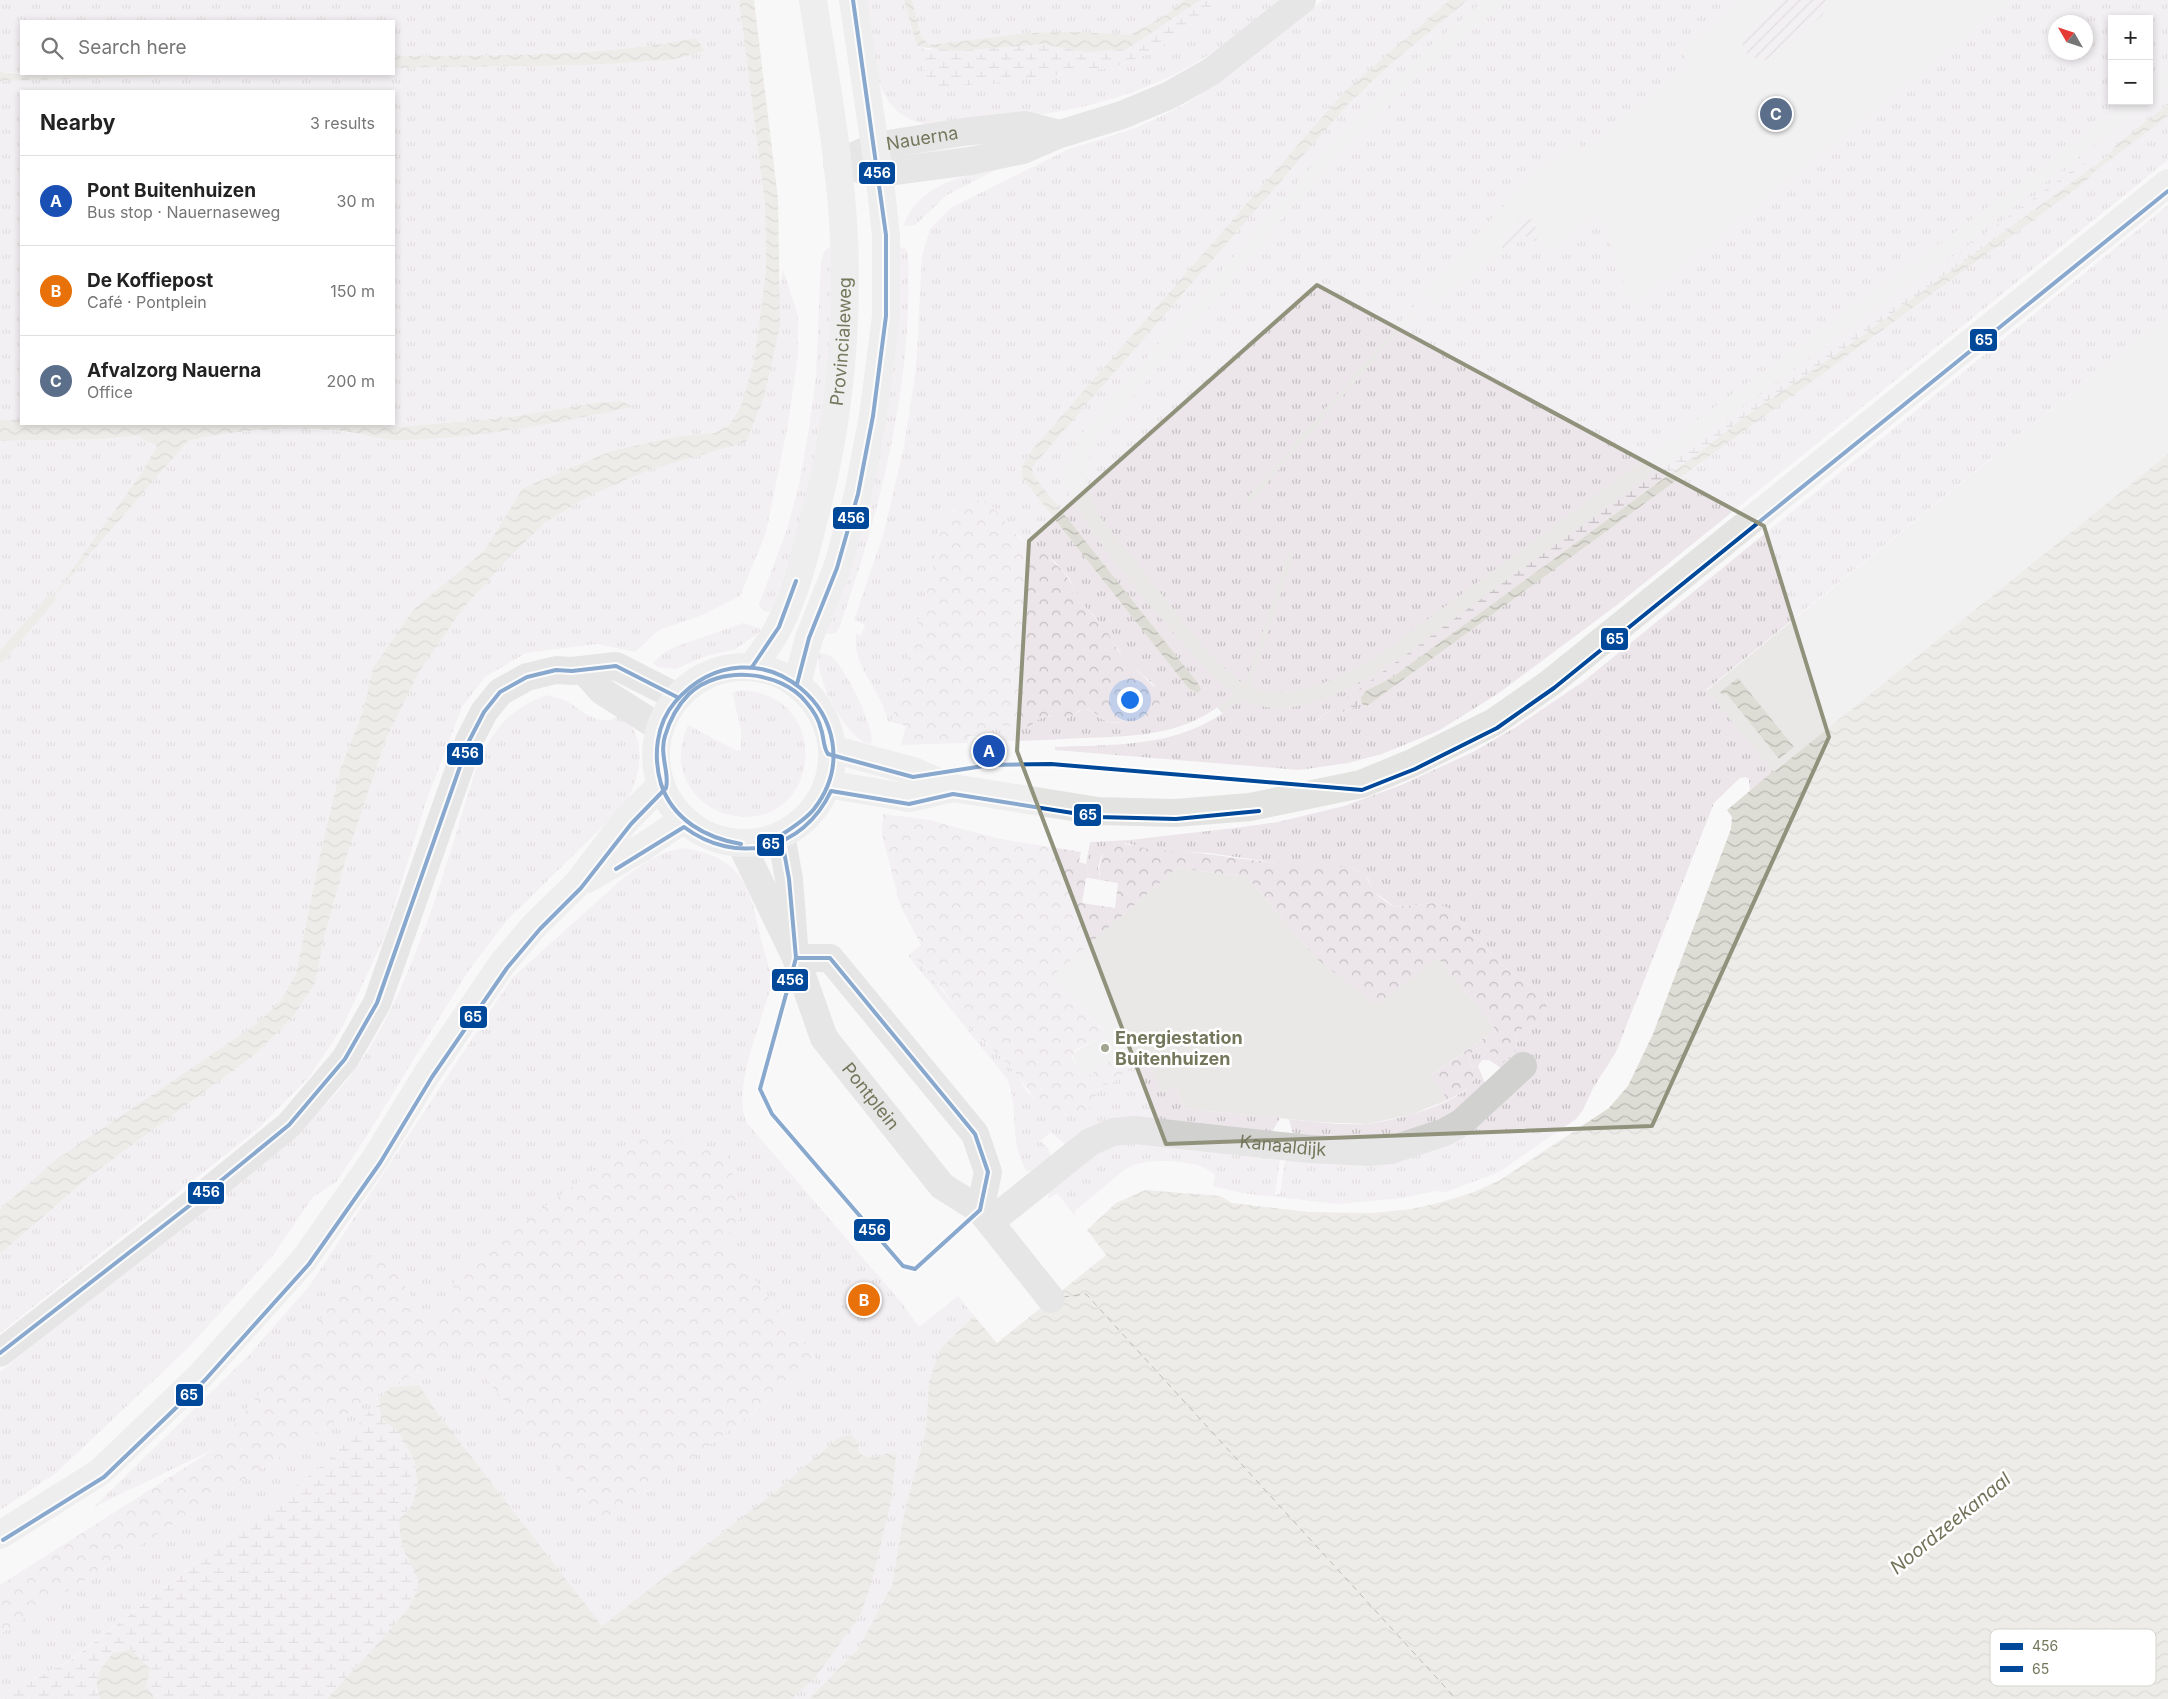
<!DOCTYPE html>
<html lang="en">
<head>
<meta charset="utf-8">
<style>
	:root { --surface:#fff; --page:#f6f6f6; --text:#222; --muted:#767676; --line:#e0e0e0; --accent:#7c3aed }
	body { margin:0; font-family:Inter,sans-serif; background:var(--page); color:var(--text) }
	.controls { position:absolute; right:15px; top:15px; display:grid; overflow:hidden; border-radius:0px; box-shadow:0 2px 8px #0003 }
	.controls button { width:45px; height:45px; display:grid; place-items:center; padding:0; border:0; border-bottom:1px solid var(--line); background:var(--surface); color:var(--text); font:25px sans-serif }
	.compass { position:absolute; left:2048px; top:15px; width:45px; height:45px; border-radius:50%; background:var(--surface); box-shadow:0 2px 8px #0003; rotate:309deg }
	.you { position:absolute; left:1129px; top:699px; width:18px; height:18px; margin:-12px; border:4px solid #fff; border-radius:50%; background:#1a73e8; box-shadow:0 0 0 8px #1a73e833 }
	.badge { display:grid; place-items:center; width:32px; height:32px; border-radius:50%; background:var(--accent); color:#fff; font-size:16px; font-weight:700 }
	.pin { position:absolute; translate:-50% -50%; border:2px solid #fff; box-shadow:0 1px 5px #0006 }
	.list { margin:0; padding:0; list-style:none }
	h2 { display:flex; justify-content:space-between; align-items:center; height:65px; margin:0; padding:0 20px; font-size:21px }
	h2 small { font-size:16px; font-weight:400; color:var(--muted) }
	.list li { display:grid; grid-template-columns:32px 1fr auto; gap:15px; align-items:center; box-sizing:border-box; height:90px; padding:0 20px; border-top:1px solid var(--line) }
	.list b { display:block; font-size:19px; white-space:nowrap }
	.list p { margin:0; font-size:16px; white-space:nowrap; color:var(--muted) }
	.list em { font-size:16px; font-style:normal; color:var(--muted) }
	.icon { flex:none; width:28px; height:28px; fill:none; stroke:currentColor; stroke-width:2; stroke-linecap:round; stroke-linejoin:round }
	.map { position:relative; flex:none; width:2168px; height:1699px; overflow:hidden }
	.search { position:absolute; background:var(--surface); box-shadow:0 2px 8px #0003; left:20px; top:20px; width:375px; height:55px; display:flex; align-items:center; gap:12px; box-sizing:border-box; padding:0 18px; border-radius:0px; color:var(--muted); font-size:19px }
	.panel { position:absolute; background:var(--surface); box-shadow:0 2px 8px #0003; left:20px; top:90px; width:375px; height:335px; border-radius:0px }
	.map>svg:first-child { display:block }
</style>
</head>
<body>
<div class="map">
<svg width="2168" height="1699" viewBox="0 0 2168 1699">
	<defs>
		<pattern id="grass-tufts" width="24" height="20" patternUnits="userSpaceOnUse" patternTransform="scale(1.25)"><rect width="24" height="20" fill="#ece6eb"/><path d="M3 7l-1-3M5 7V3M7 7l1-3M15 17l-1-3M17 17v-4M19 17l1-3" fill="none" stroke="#c4bfc1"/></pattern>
		<pattern id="forest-crowns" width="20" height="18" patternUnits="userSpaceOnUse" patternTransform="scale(1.25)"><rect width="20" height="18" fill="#ece6eb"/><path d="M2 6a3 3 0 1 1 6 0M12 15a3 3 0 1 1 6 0" fill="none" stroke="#c4bfc1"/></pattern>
		<pattern id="wetland-marsh" width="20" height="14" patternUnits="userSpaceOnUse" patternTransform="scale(1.25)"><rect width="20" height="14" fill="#ece6eb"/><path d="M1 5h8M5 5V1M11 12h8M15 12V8" fill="none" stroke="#c4bfc1"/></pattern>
		<pattern id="garden-furrows" width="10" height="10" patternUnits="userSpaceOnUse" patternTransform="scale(1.25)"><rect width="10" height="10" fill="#ece6eb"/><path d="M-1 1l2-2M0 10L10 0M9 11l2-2" fill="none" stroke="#c4bfc1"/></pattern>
		<pattern id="water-waves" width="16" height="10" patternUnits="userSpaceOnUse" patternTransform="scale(1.25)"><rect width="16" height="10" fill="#deddd5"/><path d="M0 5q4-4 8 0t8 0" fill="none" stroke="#b9b8b0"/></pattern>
	</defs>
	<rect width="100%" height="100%" fill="#f9f8f9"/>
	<!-- built -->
	<path fill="#e9e8e7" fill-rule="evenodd" d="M1450,0H2168V116L2084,183L1366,707L1236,721L1221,712L1022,465L1032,450L1362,74ZM2112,19H2149V101H2112ZM2056,22H2086V52H2056Z
		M2168,315V454L1774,773L1771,772L1706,691Z
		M1177,868L1247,877L1317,959L1438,958L1496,1030L1431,1075L1448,1100L1410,1115L1367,1124L1319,1122L1185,1109L1176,1087L1162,1094L1148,1064L1153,1061L1128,1052L1092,1075L1084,1073L1078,1068L1072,1054L1107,1033L1049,978Z"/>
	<!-- grass -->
	<path fill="url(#grass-tufts)" fill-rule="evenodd" d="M0,0H739L765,205L766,271L754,362L741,406L730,424L715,433L680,436L611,451L523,488L484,551L413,610L373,668L363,711L340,770L319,860L296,974L280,1002L255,1026L54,1161L0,1209V441L104,439L137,436L157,446L141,474L56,593L188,441L219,434L294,428L343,432L397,440L493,432L631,407L622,401L601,402L513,417L398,427L371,424H394V91H21V420H0V81L250,74H394V68L588,65L671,60L704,51L696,38C597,58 495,55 394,56V21H21V73L0,72Z
		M866,0H904L916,43L921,47L926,79L1013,81L1115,67L1157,50L1222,0H1282C1264,14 1247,29 1228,42C1150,98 1073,113 980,122C951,124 916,132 894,108C871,84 871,32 866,0Z
		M912,0H1184L1164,16L1131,35L1029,33L929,45L921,36Z
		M1323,0H1450L1344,92L1033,450L1021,469L1026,483L1189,689L1198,693L1200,687L1197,682L1033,475L1032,467L1348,104L1394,61L1468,0H1485L1430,46L1324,152L1087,427C1073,445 1063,462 1067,486C1073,520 1203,673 1234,694C1188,736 1141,736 1083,738C1051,740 1019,741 987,742L988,733L996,726L1007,724L1019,727L1046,716L1068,718L1083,709C1093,709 1096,716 1104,720C1126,733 1143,700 1155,686L1124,658L1098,620L1083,605L1069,578L1055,562L1027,544L1008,526L970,500L952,511L938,533L937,551L891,722L888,721C881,689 852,668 856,634L861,636L865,625L854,620L884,532L904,446L916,369L922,256L930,229L952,207L1069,149L1136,128L1184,105L1239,68Z
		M1508,0H1741L1682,51L1688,65L1582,151L1577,136L1514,195L1470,242L1246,499L1250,503L1429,297L1436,303L1525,236L1552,250L1600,211L1631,307L2013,0H2168V70L2149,85V19H2112V101H2128L1951,235L1815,333L1375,658C1337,679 1295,701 1250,687L1294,554L1288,553L1249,674L1243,684L1210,655L1097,513L1087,488L1086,475L1088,461L1095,441L1254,255L1292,206L1417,77ZM2056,22H2086V52H2056Z
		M2168,89V104L2114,147L2109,155L2093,167L2091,163H2083L1801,365L1508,579L1984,229Z
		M2168,116V160L1617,605L1499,693L1438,731L1382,754L1348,763L1299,770L1055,750V747C1124,744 1186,748 1241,699C1296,728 1365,680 1410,651L1312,724L1362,704L1367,706L2084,183L2095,171Z
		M996,170L947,195L915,225L903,226C918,187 958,175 996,170Z
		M2168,205V315L1706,690L1772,770L1771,774L1750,791L1749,779L1745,777L1740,778L1714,803L1616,1052L1592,1090L1583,1110L1576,1119L1499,1172L1446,1192L1434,1191L1404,1198L1338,1204L1241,1193L1213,1186L1215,1174C1208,1170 1200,1165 1193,1164C1173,1160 1139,1158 1123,1171L1075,1211V1216L1057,1193L1048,1199L1050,1184L1096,1147L1126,1139L1281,1153L1275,1194H1280L1286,1154C1313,1157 1342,1161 1370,1160C1435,1156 1490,1115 1532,1067L1522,1057L1505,1071L1489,1060H1482L1478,1066L1485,1083L1483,1095C1451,1123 1409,1145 1365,1145C1343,1144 1321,1141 1299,1139L1292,1131L1289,1119C1314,1122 1340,1125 1366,1124C1389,1122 1470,1103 1474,1076C1475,1070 1470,1063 1469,1058L1474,1049L1484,1047L1503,1063L1516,1051L1517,1030L1536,1025L1547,1012L1546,998L1541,993L1504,967L1450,909L1434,903L1395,907L1373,891L1368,878L1357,870L1278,863L1209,853L1146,850L1128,843L1109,849L1101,857L1098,868L1100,880L1089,878L1086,864L1090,842L1129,840L1243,827L1278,822L1344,806L1401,785L1473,752L1516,727L1584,681Z
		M896,245L906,249L908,254C913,383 882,505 840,626L836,633L823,634Z
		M829,247H833C831,296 831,346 825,395C817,466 798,537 774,604L770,612C763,612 761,610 759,604L787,529L799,484L809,428L816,377L821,260L824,252Z
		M783,270L798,316V355L788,424L766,533L740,596L703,615L659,630L635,652L597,644L526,653L485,677L462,707L426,802L385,936L343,1026L310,1076L257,1130L0,1333V1254L90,1176L253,1056L292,1018L315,983L325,934L347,855L386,739L419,672L464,607L506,561L546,522L591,495L649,470L746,442Z
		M743,623L760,628V632L734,650L710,655L675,669L657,667L653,663L663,653L672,648Z
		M820,653C825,653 827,654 831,656C844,666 877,729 871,744C848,743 811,673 820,653Z
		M741,690C836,695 819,829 736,816C719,814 705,806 694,793C678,773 677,748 688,725L737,751L741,750V730L732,692Z
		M547,695C553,697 560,698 566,701C582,710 601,730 619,715C651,734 640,782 623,807L507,920L467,973L361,1145L337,1181L312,1198L274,1254L186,1350L56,1473L0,1510V1372C68,1317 135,1262 203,1207C266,1157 330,1115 372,1044C421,962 449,854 478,762C495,728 509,709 547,695Z
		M683,848C742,857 750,886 761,939C764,953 771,969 771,983C771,991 766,1001 764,1009C755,1039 733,1094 747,1123L901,1302L919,1327L958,1296L974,1316L940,1349L929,1381L926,1430L904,1514L892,1585L858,1649L809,1699H791L815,1678L861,1614L873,1578L892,1497L896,1455L887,1453C877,1459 870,1459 859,1453L858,1442L838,1438L776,1491L602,1627L436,1411L419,1385L390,1387L328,1461L69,1661L0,1696V1634L390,1387L462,1348L603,1525L819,1363L724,1240L451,1311L421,1315L382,1245L214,1449L94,1507L249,1355L310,1285L512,978L622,879L649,860L666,852Z
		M912,952L981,1040L996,1052L1018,1076L1027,1092L1055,1114L1070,1115L1094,1099L1100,1086L1130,1068L1139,1056L1154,1061L1148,1064L1162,1093L1176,1087L1185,1109L1280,1118L1272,1132L1067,1146L1051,1132L1040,1141L1048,1148L1051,1157L1041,1171H1027C1008,1144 1020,1109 1007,1079L913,962L908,955Z"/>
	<!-- forest -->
	<path fill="url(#forest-crowns)" d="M970,500L984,501L991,505L1019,538L1046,555L1062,570L1077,591L1083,605L1105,628L1118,651L1159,692C1164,722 1143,714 1127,719C1121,721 1116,724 1109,722C1100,720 1094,709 1085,709C1077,709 1072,718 1065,719C1058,720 1052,715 1046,716C1038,718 1033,726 1025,727C1011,730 1000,719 988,733L987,742H981V736H969L968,743L901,745L906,726L891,722L937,551C935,528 949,510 970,500Z
		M883,814L929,820L1000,839L1081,852L1079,862L1086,864L1089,878H1086L1082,903L1115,908L1118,883L1100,880C1098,863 1101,849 1119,845C1133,842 1143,850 1156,850C1199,851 1240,860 1282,863C1302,865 1341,864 1358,871C1369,875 1368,883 1374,891C1378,897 1389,904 1395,907L1434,903L1450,909L1504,967L1541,993L1546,998L1547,1012L1536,1025L1517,1030L1516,1051L1503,1063L1484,1047L1474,1049L1469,1058C1470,1063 1473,1067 1474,1072C1478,1085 1457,1095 1448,1100L1430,1076L1496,1030L1438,958L1376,1005L1317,959L1247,877L1177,868L1050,978L1107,1034L1075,1050L1072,1057C1076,1066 1082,1073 1092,1075L1097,1068L1128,1052L1139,1056L1130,1068L1114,1082L1100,1086L1091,1106L1085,1112L1070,1115L1048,1113L1042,1109L1018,1076L996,1052L971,1030L943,989L926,972L912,952L921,945L900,905L882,834Z
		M643,1135L726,1150L743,1214L724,1240L819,1363L603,1525L462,1349L390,1387L0,1634V1585L214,1449L382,1244L421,1315L451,1311L455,1272Z"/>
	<!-- wetland -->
	<path fill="url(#wetland-marsh)" d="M1193,0H1222L1157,50L1115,67L1013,81L936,88L926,79L921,47L928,50L941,47L1123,42Z
		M2087,163L2093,167L1848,346L1746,416L1704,449L1393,677L1366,691L1361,700L1362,704L1311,725L1508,579L2078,166Z
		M379,1399L381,1418L399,1433L414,1460L419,1484L412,1505L399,1520L401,1538L407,1558L415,1569L419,1587L407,1611L327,1699H155L146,1685L96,1689L100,1699H0V1696L70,1661L328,1461Z"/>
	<!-- garden -->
	<path fill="url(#garden-furrows)" d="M1783,0H1826L1827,2L1823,15L1768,60C1752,59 1743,55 1741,38Z
		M1526,218L1532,219L1535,222L1537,243L1525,236L1504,251L1500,243L1503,242L1519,219Z"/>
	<!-- water -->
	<path fill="url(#water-waves)" d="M739,0H754L778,199L780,325L764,397L746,442L649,470L591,495L546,522L506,561L464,607L419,672L386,739L347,855L325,934L315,983L292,1018L253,1056L90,1176L0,1254V1209L54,1161L254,1026L280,1002L296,974L319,860L340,770L363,711L373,668L413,610L484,551L523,488L611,451L680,436L715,433L730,424L741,406L754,361L766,271L765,205Z
		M904,0H912L921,36L929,45L1029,33L1076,32L1130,35L1164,16L1184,0H1200L1127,49L1086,52L1043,44L956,51L921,47L916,43Z
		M1450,0H1468L1394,61L1348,104L1032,467L1033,475L1197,682L1201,689L1198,693L1189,689L1026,483C1016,470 1025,462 1032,450L1344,92Z
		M696,38L705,51L671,60L588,65L394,68V56C495,55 597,58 696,38Z
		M0,72L21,74H250L0,81Z
		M2168,104V116L2095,171L2084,183L1367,706L1362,704L1361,697L1366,691L1393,677L1704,449L1746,416L1848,346L2093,167L2109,155L2114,147Z
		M622,401L632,407C556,423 477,439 399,440C380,440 361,433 342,431C291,426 238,429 188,441L51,599L141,474L157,446L137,436L104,439L0,441V420H21V424H371L398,427L512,417L601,402Z
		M2168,454V1699H809L858,1649L892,1585L904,1514L926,1430L929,1381L940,1349L974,1316L997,1343L1106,1255L1087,1230L1116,1203L1145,1190L1220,1196L1232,1203L1309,1212L1373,1213L1412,1209L1442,1202L1474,1192L1500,1180L1609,1108L1628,1086L1653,1034L1731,829L1732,817L1727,810L1770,774L1772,770L1774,772Z
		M1738,678L1794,747L1779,759L1726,693L1723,695L1720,692Z
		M419,1385L436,1411L602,1626L776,1491L838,1438L851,1435L858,1442L859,1453C870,1459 877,1459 887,1453L896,1455L892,1497L873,1578L861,1614L815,1678L791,1699H327L407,1611L419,1587C417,1574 414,1570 408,1559C401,1547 400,1533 399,1520L412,1505L418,1484L414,1460L399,1433L381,1418L379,1399L390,1387Z
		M131,1650L150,1669L146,1685L155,1699H100C92,1677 100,1670 113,1653Z"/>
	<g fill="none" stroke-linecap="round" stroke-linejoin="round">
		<!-- stream -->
		<path stroke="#deddd5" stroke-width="9" d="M0,658L51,599"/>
		<!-- ferry -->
		<path stroke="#75725a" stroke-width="1" stroke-dasharray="6 5" stroke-linecap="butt" d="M1063,1297L1086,1294L1456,1699"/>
		<!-- minor -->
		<g stroke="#d1d1cf" stroke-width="28">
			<path id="s1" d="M854,156L876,146L963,132L1025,125L1060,134"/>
			<path d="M837,164L879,173L970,161L1023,150L1060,134L1122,115L1170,95L1212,71L1302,0"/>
			<path d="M584,671L602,691L660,728"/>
			<path d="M781,835L789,879L794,944"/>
			<path id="s2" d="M741,844L796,958L824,1038L942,1186L980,1210L1051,1299"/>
			<path d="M796,958H830L975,1134L988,1172L980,1210"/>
			<path id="s3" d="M990,1222L1090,1142L1113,1132L1135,1130L1309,1149L1369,1152L1391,1150L1445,1132L1461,1123L1523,1066"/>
			<path d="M0,1353L207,1192L289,1125L345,1059L377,1003L469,741L484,712L500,692L527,677L556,670L572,671L616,666L677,697"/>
		</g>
		<!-- major -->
		<g stroke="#e3e3e2" stroke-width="28">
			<path id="s4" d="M752,667C761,654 772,641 779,626C797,591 806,549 816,511C839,421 848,329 844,237C840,157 825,78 813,0"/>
			<circle cx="744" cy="755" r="88"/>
			<path d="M797,684L809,638L837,568L858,494L873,416L886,316V235L879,173L853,0"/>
			<path d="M832,749L913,771L953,788L1098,811L1175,813L1250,807L1361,784L1412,763L1494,722L1550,683L2168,183"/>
			<path d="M827,784L909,798L953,788"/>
			<path d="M587,879L643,847L684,819"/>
			<path d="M0,1535L100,1472L200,1376L304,1260L375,1159L427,1074L502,964L535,925L577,884L626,820L661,785"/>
		</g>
		<!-- bus-1 casing -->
		<g stroke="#fff" stroke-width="8">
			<path id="bus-1" d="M752,667L779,627L796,581
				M797,684L809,638L837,568L858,494L873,416L886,316V235L853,0
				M781,835L789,879L796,958L760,1089L772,1114L903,1266L915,1269L980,1210
				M741,844C706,838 673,820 661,784C653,756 656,724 675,702C756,610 882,721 814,809C805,820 792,828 781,835
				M796,958H830L975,1134L988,1172L980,1210
				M0,1353L207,1192L289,1125L345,1059L377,1003L469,741L484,712L500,692L527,677L556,670L572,671L616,666L677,697"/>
		</g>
		<!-- bus-2 casing -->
		<g stroke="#fff" stroke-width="8">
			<path id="bus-2" d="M616,869L684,827C736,866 803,851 831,791L909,804L953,794L1098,817L1176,819L1259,811
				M3,1540L104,1477L205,1380L309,1264L380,1163L432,1077L507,968L540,929L581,888L631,824L666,788C670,775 659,754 665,736C670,719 677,706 689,694C719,665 780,670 806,702C812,709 819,720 821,729C824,737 823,747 828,754L913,777L990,765L1051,764L1362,790L1415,769L1497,728L1554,688L2168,191"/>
		</g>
		<!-- bus-1 -->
		<use href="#bus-1" stroke="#004899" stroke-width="4"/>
		<!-- bus-2 -->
		<use href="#bus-2" stroke="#004899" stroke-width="4"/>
	</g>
	<!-- marked area -->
	<path d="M0 0H2168V1699H0ZM1317,285L1764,526L1829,737L1652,1126L1166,1144L1017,751L1029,541Z" fill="#f9f8f9" fill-opacity=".55" fill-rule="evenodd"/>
	<path fill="none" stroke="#90927c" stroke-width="4" stroke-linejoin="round" d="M1317,285L1764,526L1829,737L1652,1126L1166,1144L1017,751L1029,541Z"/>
	<!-- markers -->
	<circle fill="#a3a492" stroke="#fff" stroke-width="2" cx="1105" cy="1048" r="5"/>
	<g text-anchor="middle" stroke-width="5" stroke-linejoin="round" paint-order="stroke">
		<!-- street labels -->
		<g font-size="18" fill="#74775b" stroke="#fff">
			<text dy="6" stroke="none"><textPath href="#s1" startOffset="71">Nauerna</textPath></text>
			<text dy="6" stroke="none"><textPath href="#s4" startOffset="342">Provincialeweg</textPath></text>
			<text dy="6" stroke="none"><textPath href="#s2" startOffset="286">Pontplein</textPath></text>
			<text dy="6" stroke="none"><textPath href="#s3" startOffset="324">Kanaaldijk</textPath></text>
		</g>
		<!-- poi labels -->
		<g font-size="18" font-weight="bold" fill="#74775b" stroke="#fff" text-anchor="start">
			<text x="1115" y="1044">Energiestation<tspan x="1115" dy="21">Buitenhuizen</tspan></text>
		</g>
		<!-- water labels -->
		<g font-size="19" font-style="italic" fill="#75725a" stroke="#fff">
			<text transform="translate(1950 1523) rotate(-39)" y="7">Noordzeekanaal</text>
		</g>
	</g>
	<!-- legend -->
	<rect x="1990" y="1629" width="166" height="57" rx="8" fill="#fff" stroke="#d5d6ce" stroke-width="1"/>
	<rect x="2000" y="1643" width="23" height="7" fill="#004899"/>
	<rect x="2000" y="1666" width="23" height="6" fill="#004899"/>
	<g font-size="14" fill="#74775b">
		<text x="2032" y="1651">456</text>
		<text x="2032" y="1674">65</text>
	</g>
	<g stroke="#fff" stroke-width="2">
		<rect x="858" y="161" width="38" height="24" rx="5" fill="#004899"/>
		<rect x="1969" y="328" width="29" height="24" rx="5" fill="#004899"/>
		<rect x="832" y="506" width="38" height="24" rx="5" fill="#004899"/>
		<rect x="1600" y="627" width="29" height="24" rx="5" fill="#004899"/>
		<rect x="446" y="742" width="38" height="24" rx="5" fill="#004899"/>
		<rect x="1073" y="803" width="29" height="24" rx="5" fill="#004899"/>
		<rect x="756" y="833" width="29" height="24" rx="5" fill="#004899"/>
		<rect x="771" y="968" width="38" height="24" rx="5" fill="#004899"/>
		<rect x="459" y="1005" width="29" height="24" rx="5" fill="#004899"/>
		<rect x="187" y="1181" width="38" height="24" rx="5" fill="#004899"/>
		<rect x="853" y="1218" width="38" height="24" rx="5" fill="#004899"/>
		<rect x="175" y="1383" width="29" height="24" rx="5" fill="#004899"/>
	</g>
	<g font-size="14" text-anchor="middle" font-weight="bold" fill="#fff">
		<text x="877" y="178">456</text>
		<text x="1984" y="345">65</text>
		<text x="851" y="523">456</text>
		<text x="1615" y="644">65</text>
		<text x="465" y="758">456</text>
		<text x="1088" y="820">65</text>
		<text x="771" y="849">65</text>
		<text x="790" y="985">456</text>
		<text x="473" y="1022">65</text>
		<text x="206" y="1197">456</text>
		<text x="872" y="1235">456</text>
		<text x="189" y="1400">65</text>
	</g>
</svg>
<div class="controls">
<button>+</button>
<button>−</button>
</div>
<svg class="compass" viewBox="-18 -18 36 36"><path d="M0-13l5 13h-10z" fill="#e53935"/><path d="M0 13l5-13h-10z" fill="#767676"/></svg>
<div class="you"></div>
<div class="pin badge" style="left:989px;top:751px;background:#1a4fb4">A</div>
<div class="pin badge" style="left:864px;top:1300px;background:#e8710a">B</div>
<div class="pin badge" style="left:1776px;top:114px;background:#5c6f8a">C</div>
<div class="search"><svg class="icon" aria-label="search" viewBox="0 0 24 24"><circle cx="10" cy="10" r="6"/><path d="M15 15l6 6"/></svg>Search here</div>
<section class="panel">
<h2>Nearby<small>3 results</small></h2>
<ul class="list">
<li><span class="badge" style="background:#1a4fb4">A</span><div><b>Pont Buitenhuizen</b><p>Bus stop · Nauernaseweg</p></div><em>30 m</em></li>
<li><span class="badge" style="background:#e8710a">B</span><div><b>De Koffiepost</b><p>Café · Pontplein</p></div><em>150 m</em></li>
<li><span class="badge" style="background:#5c6f8a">C</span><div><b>Afvalzorg Nauerna</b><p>Office</p></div><em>200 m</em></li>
</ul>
</section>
</div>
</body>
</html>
